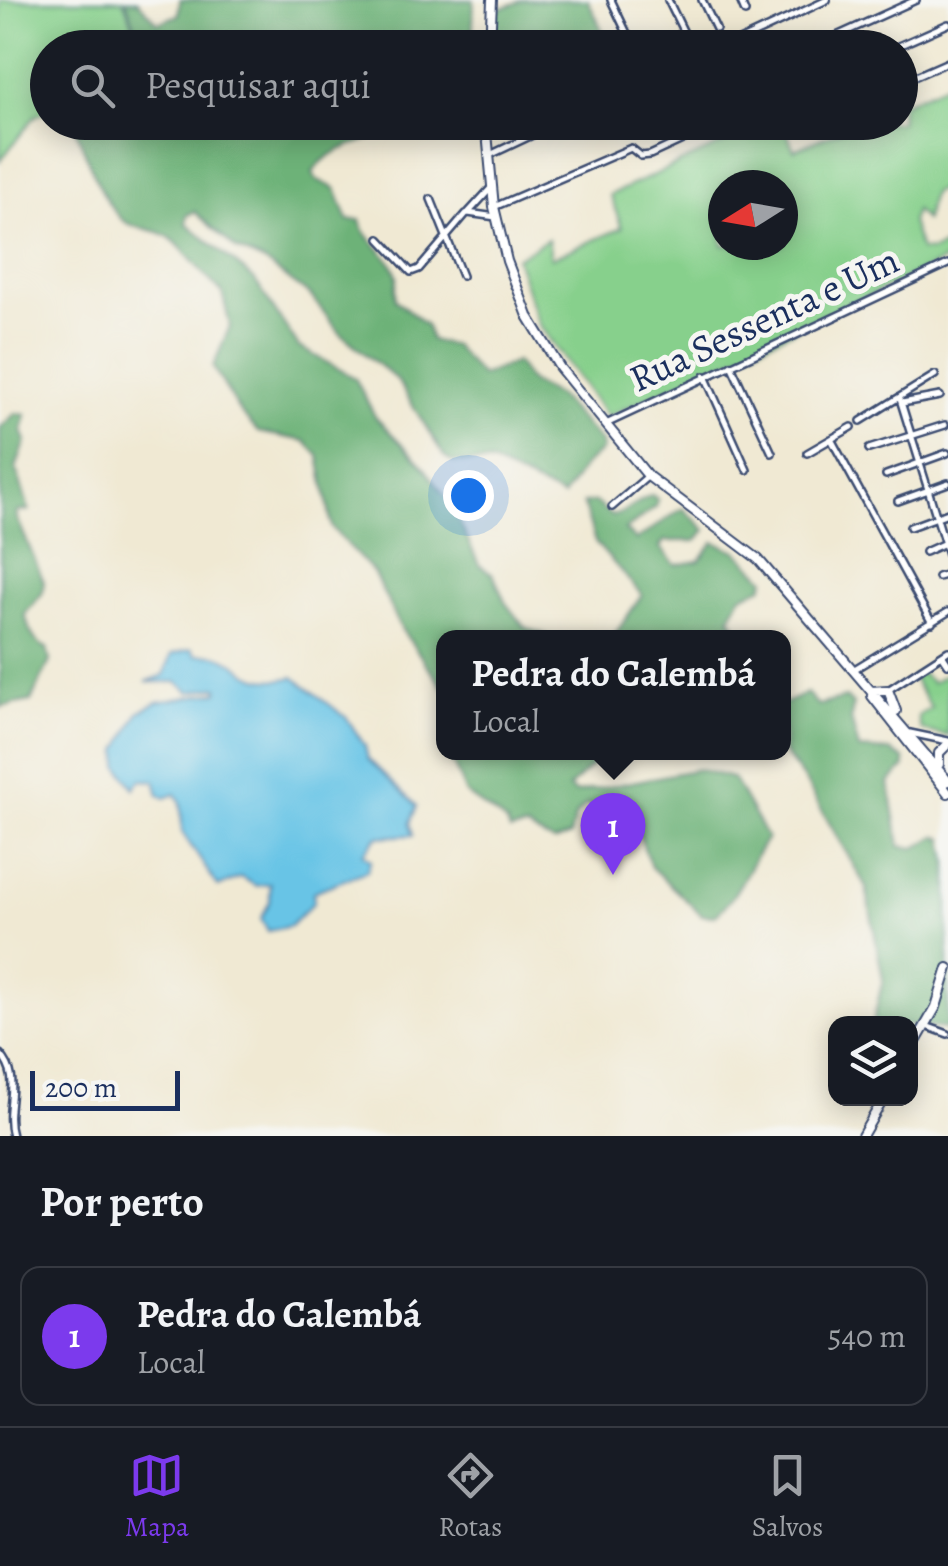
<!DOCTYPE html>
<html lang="pt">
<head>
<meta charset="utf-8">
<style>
	:root { --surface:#171b24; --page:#20242c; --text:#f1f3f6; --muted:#9ea1a6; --line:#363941; --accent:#7c3aed }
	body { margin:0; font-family:Alegreya,serif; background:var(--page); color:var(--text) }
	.controls { position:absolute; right:30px; bottom:30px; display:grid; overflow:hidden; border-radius:20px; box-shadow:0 5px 25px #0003 }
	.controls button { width:90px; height:90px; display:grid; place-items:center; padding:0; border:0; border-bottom:2px solid var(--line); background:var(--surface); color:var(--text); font:50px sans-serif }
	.compass { position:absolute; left:708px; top:170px; width:90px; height:90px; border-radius:50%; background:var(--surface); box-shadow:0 5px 25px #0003; rotate:259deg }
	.scale { position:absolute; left:30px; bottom:25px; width:150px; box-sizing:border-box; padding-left:10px; border:5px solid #1b2f5e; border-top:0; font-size:28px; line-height:35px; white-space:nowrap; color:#1b2f5e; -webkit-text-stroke:8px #f6f6f2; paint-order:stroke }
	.you { position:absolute; left:468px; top:495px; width:35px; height:35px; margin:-25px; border:8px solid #fff; border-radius:50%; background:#1a73e8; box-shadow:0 0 0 15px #1a73e833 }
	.badge { display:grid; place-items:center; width:65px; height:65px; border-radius:50%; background:var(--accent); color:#fff; font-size:32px; font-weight:700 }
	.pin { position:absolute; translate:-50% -82px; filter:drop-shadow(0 2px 5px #0008) }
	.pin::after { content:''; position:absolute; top:52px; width:35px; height:30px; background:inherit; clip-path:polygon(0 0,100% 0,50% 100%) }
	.popup { position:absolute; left:436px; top:630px; width:355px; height:130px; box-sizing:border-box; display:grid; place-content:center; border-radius:20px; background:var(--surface); filter:drop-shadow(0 2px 8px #0005); font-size:32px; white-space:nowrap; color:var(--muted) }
	.popup b { font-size:38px; color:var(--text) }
	.popup::after { content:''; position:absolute; left:50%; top:100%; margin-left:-20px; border:20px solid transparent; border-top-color:var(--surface) }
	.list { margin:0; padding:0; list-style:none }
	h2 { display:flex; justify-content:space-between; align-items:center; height:130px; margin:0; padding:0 40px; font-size:42px }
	h2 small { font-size:32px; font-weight:400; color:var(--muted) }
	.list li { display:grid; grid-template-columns:65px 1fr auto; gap:30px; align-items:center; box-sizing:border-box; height:140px; margin:0 20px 20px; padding:0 20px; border:2px solid var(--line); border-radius:20px }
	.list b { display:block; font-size:38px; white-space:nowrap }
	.list p { margin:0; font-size:32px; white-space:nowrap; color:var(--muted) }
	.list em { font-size:32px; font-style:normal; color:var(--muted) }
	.icon { flex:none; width:55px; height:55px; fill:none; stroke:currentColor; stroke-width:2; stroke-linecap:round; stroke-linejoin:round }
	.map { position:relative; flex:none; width:948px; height:1136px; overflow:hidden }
	.search { position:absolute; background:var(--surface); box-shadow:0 5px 25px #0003; left:30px; right:30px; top:30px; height:110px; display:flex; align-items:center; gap:25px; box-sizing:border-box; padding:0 35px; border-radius:55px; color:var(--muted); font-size:38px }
	.sheet { height:290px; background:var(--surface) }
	nav { display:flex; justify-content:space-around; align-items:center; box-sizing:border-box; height:140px; border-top:2px solid var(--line); background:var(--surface); font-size:28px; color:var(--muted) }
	nav a { display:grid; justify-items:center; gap:5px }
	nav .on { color:var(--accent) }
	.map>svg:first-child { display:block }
</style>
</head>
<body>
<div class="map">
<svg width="948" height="1136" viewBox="0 0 948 1136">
	<rect width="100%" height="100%" fill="#f6f6f2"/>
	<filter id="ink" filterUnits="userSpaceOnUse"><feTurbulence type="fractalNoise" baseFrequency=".01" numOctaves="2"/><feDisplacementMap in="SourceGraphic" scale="20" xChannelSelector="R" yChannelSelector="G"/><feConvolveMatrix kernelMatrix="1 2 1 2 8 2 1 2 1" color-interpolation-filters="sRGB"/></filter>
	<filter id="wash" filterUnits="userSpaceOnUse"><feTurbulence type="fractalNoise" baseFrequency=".0048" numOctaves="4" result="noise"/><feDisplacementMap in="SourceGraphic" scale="40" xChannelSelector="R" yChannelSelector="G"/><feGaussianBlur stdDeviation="2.25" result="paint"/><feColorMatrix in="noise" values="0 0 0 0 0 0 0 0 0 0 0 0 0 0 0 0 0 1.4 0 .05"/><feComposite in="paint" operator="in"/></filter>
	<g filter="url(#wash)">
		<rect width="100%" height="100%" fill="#f0e9d3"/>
		<!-- green -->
		<path fill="#87d08c" stroke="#518075" stroke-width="2.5" fill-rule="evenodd" d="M0,0H123L142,47L48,48L47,111L35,116L0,161Z
			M948,83V186L932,193L925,220L915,210L911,222L920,250L931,251L948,244V259L607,417L539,325L516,258L548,239L551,258L622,228L610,195L768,123H783L794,150L857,123L900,122L901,104ZM723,185H783V245H723Z
			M920,672L932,683L948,673V736L921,730L918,716L931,708L912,677Z"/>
		<!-- forest -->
		<path fill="#6db278" stroke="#44706b" stroke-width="2.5" d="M180,0H474L472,47H142L126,1H138L158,23L178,15Z
			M524,0H588L610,47L493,48L496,10Z
			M73,123H417C386,138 332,142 313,172L316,179L336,189L348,220H360C365,242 392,254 397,276C398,285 393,290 396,300L426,325L431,340L454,346L481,376L516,362L530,382L558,396L601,442L602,450L583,467L563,497L492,463L452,462L444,456L397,380L341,334L310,295L265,262L236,249L195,212L187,215L186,223L254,279L299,347L355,378L376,418L420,462L452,505L479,565L493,574L505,602L524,627L550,637L443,638V687L402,630L373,572L332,528L319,456L305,441L258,432L240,412L213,367L230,326L222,292C203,276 192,259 175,242C161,228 141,231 125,222C103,208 83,145 73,123Z
			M16,413L26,415L22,431L26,441L16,468L29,510L17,512V518L44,582L42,594L25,614C29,629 32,642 47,648L50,661L31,701L0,707V428Z
			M652,495L658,500L656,507L625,530L636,540L683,508L706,530L696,541H664L660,547L675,565L699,561L714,542L737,551L765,579L762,587L741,596L730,618L745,637H613L642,595L595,542L583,503L595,502L612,516C629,512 636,501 652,495Z
			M807,693L818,705L847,698L853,704L851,719L859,749L890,751L904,759L905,767L889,783L900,846L916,848L936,836L944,839L948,863V1029L873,1023L883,979L866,887L805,781L783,752V704Z
			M449,753H604L569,788L575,793L698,769L733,778L767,838C749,863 739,897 714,916L702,915L651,867L639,834L621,817L604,816L587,804L576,815L570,836L554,842L526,828L510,831L507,823L466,794Z"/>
		<!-- water -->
		<path fill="#68c4e6" stroke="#427aa2" stroke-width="2.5" d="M192,649L196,655C246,649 235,691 294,677L347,718L365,746L368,759L417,806L410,823L413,835L377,837L363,854L371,860L367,871L313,892L314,902L290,926L268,931L261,919L270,901V884L256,886L241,877L218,887L182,832L181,803L176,794L165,798L159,795L155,781L141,780L134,788L119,766V750L139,712L158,702L218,692V687L190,692L177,682H146L164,675L172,654Z"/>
	</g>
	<g filter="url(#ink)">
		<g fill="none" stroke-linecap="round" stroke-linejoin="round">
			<!-- minor casing -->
			<g stroke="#3b4b70" stroke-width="10">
				<path id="minor" d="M611,0L634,48
					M668,0L688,41
					M702,0L716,29
					M740,0L745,12
					M724,48L827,0
					M810,48L916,0
					M894,48L948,24
					M900,83L948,62
					M694,122L705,130
					M622,133L644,122
					M490,155L560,122
					M431,199L462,276
					M494,207L631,148L641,156L650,155L721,122
					M468,213L491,188
					M468,213L496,217
					M380,239L411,272L419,269L466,214
					M731,365L772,453
					M705,376L747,470
					M900,399L948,554
					M902,403L940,396
					M861,421L935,375
					M606,424L948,264
					M831,439L932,623
					M869,449L945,425
					M807,453L852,427
					M886,475L947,453
					M898,501L948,483
					M612,507L648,476
					M910,527L948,513
					M925,552L945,543
					M938,577L948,574
					M942,655L948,664
					M853,670L948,612
					M888,690L948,651
					M910,733L948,741
					M926,1026L948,1034
					M0,1054C24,1080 3,1105 12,1136"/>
			</g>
			<!-- major casing -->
			<g stroke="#3b4b70" stroke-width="12">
				<path id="major" d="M490,48L492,0
					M486,122L494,207L507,261L528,316L560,368L648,476L758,559L948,781
					M871,691L888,690L896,711
					M872,696L948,793
					M939,764V753L948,744
					M910,1052L936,1007L948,968
					M862,1136L884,1098"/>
			</g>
			<!-- minor -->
			<use href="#minor" stroke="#fff" stroke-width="5"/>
			<!-- major -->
			<use href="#major" stroke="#fff" stroke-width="8"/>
		</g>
	</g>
	<g text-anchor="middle" stroke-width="10" stroke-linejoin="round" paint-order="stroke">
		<!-- street labels -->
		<g font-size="38" fill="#1b2f5e" stroke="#f6f6f2">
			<text transform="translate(764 319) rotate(-25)" y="13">Rua Sessenta e Um</text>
		</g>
	</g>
</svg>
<div class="controls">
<button><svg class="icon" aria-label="layers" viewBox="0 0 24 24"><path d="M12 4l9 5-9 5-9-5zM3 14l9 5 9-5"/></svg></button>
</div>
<svg class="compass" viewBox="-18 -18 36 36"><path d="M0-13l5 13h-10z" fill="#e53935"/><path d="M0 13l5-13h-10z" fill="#9ea1a6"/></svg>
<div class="scale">200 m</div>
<div class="you"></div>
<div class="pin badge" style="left:613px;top:875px">1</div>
<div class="popup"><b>Pedra do Calembá</b>Local</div>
<div class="search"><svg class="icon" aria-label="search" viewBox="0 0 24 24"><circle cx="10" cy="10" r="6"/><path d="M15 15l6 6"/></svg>Pesquisar aqui</div>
</div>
<section class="sheet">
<h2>Por perto<small></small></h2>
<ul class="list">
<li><span class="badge">1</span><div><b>Pedra do Calembá</b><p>Local</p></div><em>540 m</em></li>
</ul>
</section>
<nav>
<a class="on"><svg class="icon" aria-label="map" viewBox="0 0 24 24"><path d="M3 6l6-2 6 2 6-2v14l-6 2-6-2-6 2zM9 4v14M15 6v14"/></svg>Mapa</a>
<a><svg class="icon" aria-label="directions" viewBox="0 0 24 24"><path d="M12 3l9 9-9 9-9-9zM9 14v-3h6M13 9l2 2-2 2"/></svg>Rotas</a>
<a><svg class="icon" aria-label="saved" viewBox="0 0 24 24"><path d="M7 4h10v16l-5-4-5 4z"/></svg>Salvos</a>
</nav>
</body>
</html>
